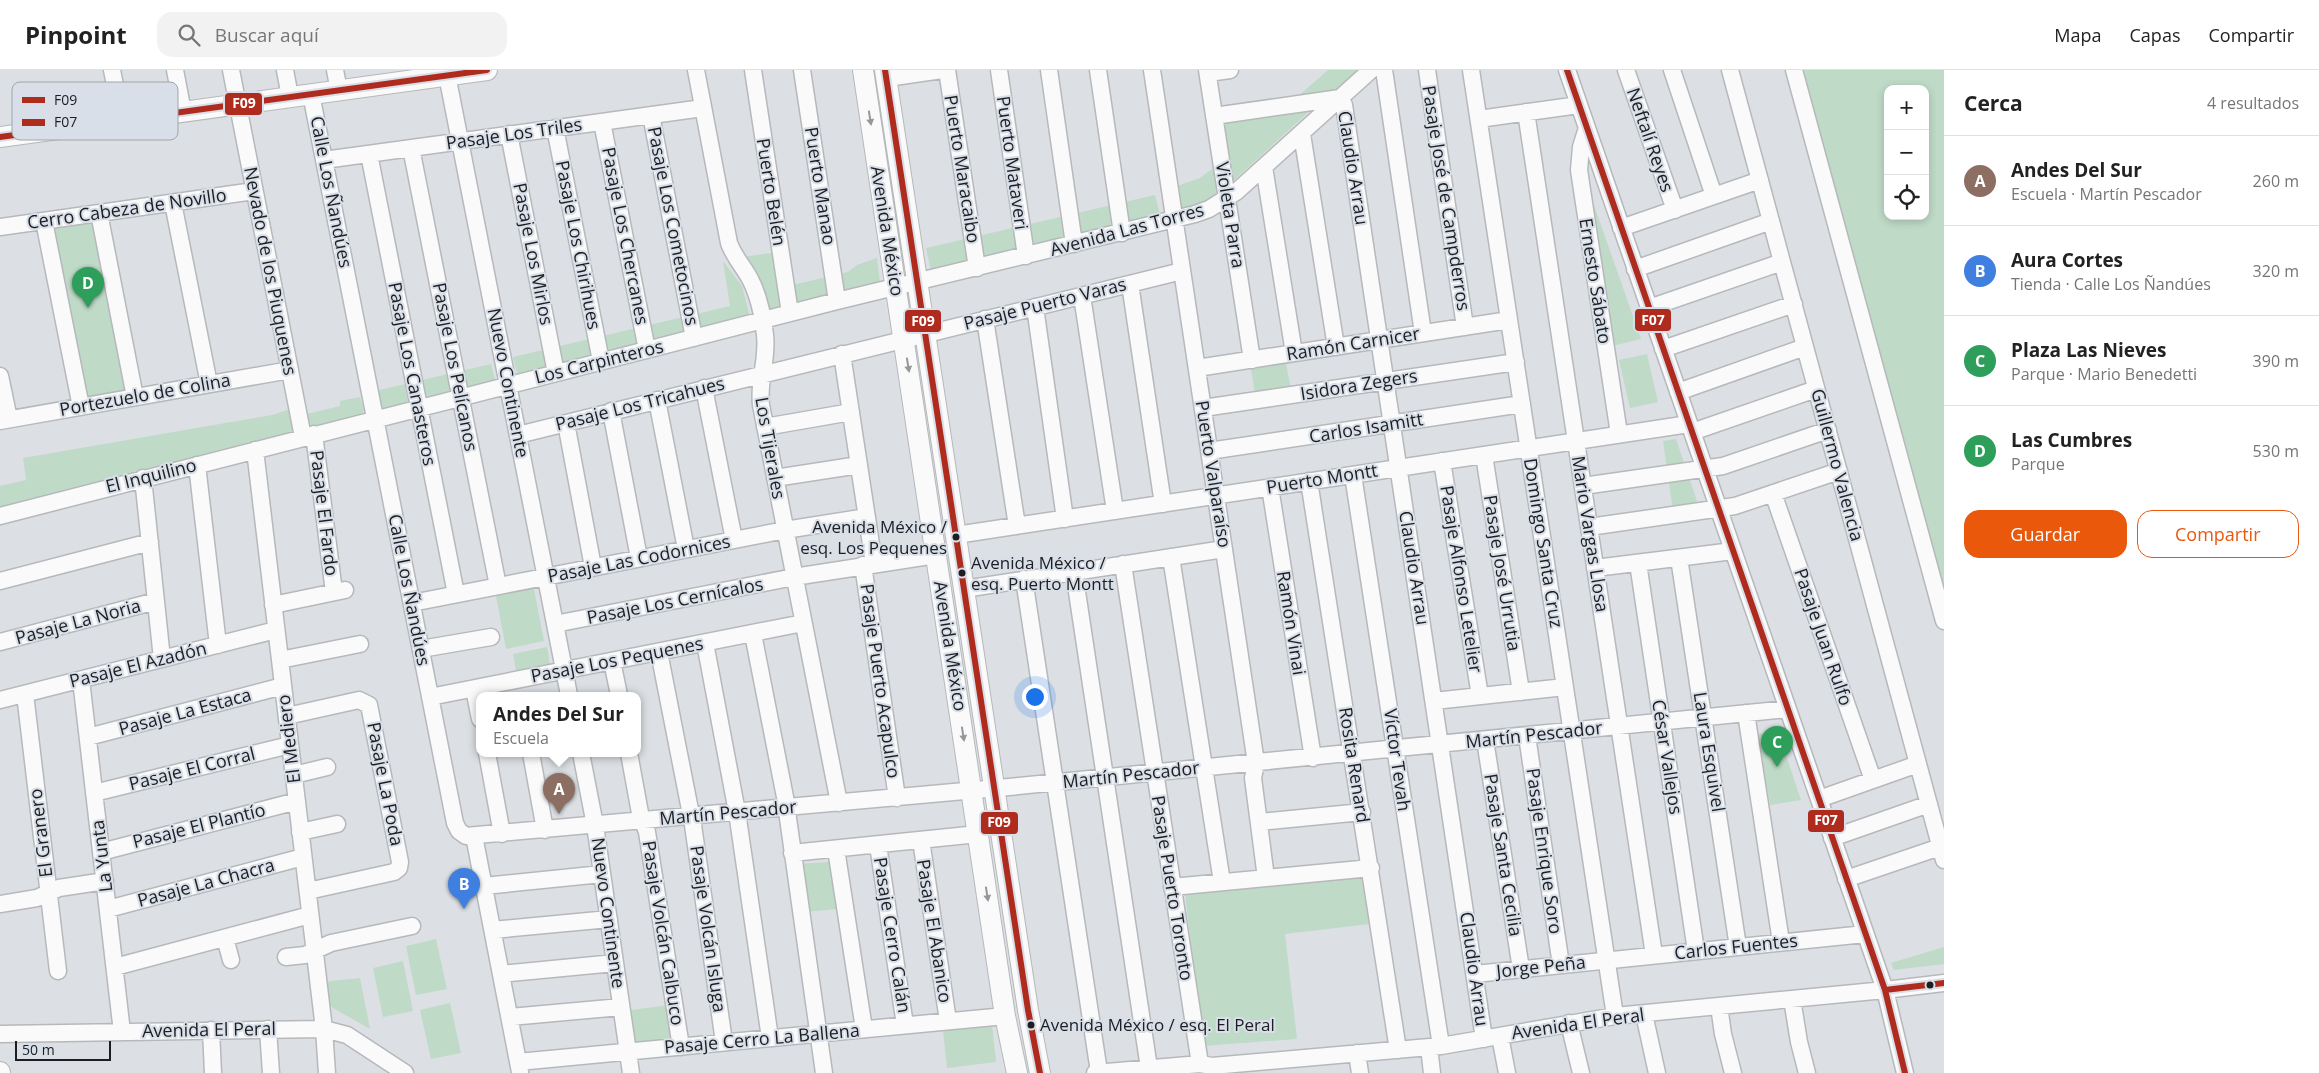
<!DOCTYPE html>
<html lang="es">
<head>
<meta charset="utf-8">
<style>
	:root { --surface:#fff; --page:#f2f2f2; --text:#222; --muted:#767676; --line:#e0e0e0; --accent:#ea580c }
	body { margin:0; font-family:"Open Sans",sans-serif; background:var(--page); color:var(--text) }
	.controls { position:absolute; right:15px; top:15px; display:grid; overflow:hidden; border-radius:10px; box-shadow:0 2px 8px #0003 }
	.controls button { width:45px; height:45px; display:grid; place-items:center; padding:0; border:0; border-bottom:1px solid var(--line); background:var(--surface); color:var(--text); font:25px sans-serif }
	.scale { position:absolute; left:15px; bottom:12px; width:96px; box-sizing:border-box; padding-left:5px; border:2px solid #1c1e21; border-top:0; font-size:14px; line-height:18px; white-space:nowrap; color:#1c1e21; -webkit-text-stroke:4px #d9dfe8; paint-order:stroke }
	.you { position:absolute; left:1034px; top:626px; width:18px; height:18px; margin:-12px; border:4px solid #fff; border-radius:50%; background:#1a73e8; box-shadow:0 0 0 8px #1a73e833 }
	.badge { display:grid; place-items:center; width:32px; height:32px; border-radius:50%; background:var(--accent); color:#fff; font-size:16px; font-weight:700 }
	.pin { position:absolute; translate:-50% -41px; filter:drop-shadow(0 1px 2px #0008) }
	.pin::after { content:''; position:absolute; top:26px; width:18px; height:15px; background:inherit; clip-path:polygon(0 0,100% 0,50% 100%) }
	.popup { position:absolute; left:476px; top:622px; width:165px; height:65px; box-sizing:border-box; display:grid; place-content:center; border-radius:10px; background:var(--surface); filter:drop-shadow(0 1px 4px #0005); font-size:16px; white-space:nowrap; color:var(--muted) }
	.popup b { font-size:19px; color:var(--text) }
	.popup::after { content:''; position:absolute; left:50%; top:100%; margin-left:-10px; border:10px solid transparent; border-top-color:var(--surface) }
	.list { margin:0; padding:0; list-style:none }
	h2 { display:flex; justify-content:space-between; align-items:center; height:65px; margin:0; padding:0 20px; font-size:21px }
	h2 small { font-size:16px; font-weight:400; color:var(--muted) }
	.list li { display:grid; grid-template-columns:32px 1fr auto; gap:15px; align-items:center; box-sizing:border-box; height:90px; padding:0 20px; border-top:1px solid var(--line) }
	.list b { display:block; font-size:19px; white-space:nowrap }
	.list p { margin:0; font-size:16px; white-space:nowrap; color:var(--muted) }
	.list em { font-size:16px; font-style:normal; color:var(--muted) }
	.actions { display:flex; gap:10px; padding:15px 20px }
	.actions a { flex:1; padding:11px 0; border:1px solid var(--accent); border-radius:15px; text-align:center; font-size:18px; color:var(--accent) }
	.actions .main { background:var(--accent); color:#fff }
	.icon { flex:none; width:28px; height:28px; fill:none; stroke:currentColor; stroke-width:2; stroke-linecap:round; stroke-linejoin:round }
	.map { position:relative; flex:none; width:1944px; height:1003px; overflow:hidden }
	header { display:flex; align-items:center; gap:30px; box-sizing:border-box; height:70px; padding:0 25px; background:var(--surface); border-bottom:1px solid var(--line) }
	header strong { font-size:24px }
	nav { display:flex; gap:28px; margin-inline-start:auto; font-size:18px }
	.search { width:350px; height:45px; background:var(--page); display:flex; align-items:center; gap:12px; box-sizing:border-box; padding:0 18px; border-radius:15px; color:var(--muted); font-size:19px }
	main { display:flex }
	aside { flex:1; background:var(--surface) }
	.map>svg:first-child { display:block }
</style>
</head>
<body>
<header>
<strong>Pinpoint</strong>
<div class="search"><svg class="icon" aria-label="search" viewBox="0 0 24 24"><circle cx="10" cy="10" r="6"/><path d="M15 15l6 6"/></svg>Buscar aquí</div>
<nav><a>Mapa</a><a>Capas</a><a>Compartir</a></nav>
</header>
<main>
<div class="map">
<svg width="1944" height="1003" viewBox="0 0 1944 1003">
	<rect width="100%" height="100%" fill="#dce0e4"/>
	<!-- green -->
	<path fill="#bfdac7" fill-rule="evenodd" d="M1328,0H1363L1339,22L1296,28Z
		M1802,0H1944V518ZM1888,19H1925V146H1888Z
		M1314,37L1231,113L1221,51Z
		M1216,96L1220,125L1216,129L1181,139L1177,116L1200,108Z
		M1590,124L1641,269L1612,276Z
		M1155,125L1161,148L931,201L926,178Z
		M92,149L126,322L88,329L83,325L53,155Z
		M778,182L784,217L848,202L857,195L877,188L880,213L767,242L743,187Z
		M723,191L742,216L749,243L738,253L518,307L513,287L730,236Z
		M1647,284L1658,332L1630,338L1619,290Z
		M1286,293L1292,325L1256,331L1251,299Z
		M491,294L496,314L379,341L375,321Z
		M360,327L364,341L361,346L314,358L309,356L307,344L340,336V331Z
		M290,339L293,361L252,375L0,439V416L26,410L23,388L272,345Z
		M1676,369L1699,437L1673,441L1663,371Z
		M533,514L544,571L506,579L495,521Z
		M547,577L551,600L517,606L513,584Z
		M1778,661L1801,730L1770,735L1758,664Z
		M829,792L837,839L806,842L797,794Z
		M1364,804L1370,854L1285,864L1297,969L1203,976L1185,824Z
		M436,869L447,919L416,925L406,876Z
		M1944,877V894L1894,900L1891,893Z
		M403,891L413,941L383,947L373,898Z
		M360,908L370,959L326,934L321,912Z
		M450,933L461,983L431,989L420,940Z
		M669,935L674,970L636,976L631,940Z
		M992,954L996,992L947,998L943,960Z"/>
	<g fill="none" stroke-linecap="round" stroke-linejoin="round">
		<!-- minor casing -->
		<g stroke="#b6b8bb" stroke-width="19">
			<path id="minor" d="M112,0L122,51
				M175,0L183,42
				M231,0L303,367
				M285,0L290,27
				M335,0L339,21
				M446,0L569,625
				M696,0L729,173C734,187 743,196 750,209C759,226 763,247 765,265C768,289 758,311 761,335L839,733
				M753,0L790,243
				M802,0L837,231
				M947,0L977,198
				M999,0L1026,186
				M1049,0L1074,174
				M1098,0L1122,163
				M1152,0L1256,693L1253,708L1266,808
				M1207,0L1252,290
				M1384,0L1423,263
				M1427,0L1465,257
				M1471,0L1615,946
				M1567,0L1885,920L1905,1003
				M1626,0L1675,140
				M1672,0L1714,126
				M1730,0L1944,790
				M1794,0L1944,551
				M1208,3L1230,0
				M887,8L942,0
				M311,24L455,753L459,761L466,766L1009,717L1787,639
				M1526,42L1654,885
				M651,45L694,268
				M1214,46L1340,28L1344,35L1484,969
				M1479,49L1579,35
				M602,52L647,280
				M555,58L601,291
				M1587,58L1581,77L1579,100L1619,364
				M509,64L556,303
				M1302,64L1336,277
				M411,78L498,516
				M369,84L456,524
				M324,90L703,38
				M1264,97L1294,283
				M173,133L209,314
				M99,143L135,327
				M44,151L81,337
				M0,157L254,121
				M1621,158L1760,110
				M1635,199L1771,151
				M1130,214L1163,434
				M1082,226L1115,441
				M1035,237L1065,449
				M1649,238L1782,192
				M985,249L1017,456
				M1663,279L1794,234
				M842,284L874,494
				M1197,298L1509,250
				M0,306L9,349
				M704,318L734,470
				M1678,322L1805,277
				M657,330L686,479
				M1203,338L1516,292
				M611,341L639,488
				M0,351L290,300
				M566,353L593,497
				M765,357L851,342
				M1692,362L1816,319
				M314,364L334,522
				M518,365L1182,201
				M255,380L324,959L327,1003
				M1209,381L1522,334
				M1484,385L1521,622
				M1442,391L1480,626
				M197,395L218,575
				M1353,405L1441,976
				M143,408L162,589
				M775,408L859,395
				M1309,411L1398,980
				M1583,416L1723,396L1828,360
				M1270,417L1313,688
				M1773,423L1873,710
				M0,446L837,231L1195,144L1209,139L1236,122L1371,0
				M1589,457L1735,436L1839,401
				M956,465L1689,354
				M1171,487L1222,812
				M1679,488L1738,877
				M1638,493L1696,881
				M1123,494L1200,994
				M863,495L897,728
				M1595,498L1733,481
				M1074,502L1149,998
				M1024,509L1099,1002
				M0,511L150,472
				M964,519L1224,479
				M412,533L785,460L867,447
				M273,535L345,520
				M555,554L794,507L936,485
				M753,564L785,727L824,1003
				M0,572L156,531
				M705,573L737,742L770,968
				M421,579L491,567
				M659,582L693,755L724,972
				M280,590L360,574
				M612,591L619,625
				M81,610L122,962
				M474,619L480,649
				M25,624L58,901
				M430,627L803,553
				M0,630L276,560
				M1434,631L1565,617
				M1746,643L1781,872
				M287,646L359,630L369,635L400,792L399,798L394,802L308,821
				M1527,666L1561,895
				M88,667L283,616
				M1485,670L1521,899
				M487,683L502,764
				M531,683L545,760
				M581,683L595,755L631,1003
				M629,683L640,743L647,762L681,977
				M294,705L327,697
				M94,723L290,675
				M1819,729L1918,694
				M1259,752L1362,742
				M300,762L337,754
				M474,766L520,1002
				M1832,768L1929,734
				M921,770L948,951
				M878,775L905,955
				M836,779L864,959
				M101,782L297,731
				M792,783L978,764
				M1846,809L1940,777
				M484,816L602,804
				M1172,817L1371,798
				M0,834L37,828L59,818L105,811
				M108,839L303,787
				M493,860L609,849
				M225,868L231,890
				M286,887L305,885L331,873L412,856
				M115,897L310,845
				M501,904L615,893
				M1475,904L1865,864
				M1792,929L1799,972L1807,1003
				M1719,936L1723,964L1733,1003
				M1644,944L1657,1003
				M510,947L621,937
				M1569,953L1581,1003
				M268,959L271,1003
				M211,960L213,1003
				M0,964L324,959L347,965L405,1003
				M1500,966L1507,1003
				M1429,977L1432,1003
				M1357,983L1360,1003
				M518,992L1005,946
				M1095,1003L1200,994L1212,996L1441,976L1615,946L1885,920L1944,913"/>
		</g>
		<!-- major casing -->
		<g stroke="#b6b8bb" stroke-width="22">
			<path id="major" d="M863,0L1005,946L1017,1003
				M885,0L1028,940L1040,1003
				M0,67L487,0
				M0,1002V1003"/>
		</g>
		<!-- minor -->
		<use href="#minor" stroke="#fafafb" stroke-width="16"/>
		<!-- major -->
		<use href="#major" stroke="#fafafb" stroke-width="20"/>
		<!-- bus-1 casing -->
		<g stroke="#d9dfe8" stroke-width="10">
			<path id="bus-1" d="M885,0L1028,940L1040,1003
				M0,67L487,0"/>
		</g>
		<!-- bus-2 casing -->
		<g stroke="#d9dfe8" stroke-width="10">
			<path id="bus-2" d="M1567,0L1885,920L1905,1003
				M1885,920L1944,913"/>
		</g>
		<!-- bus-1 -->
		<use href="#bus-1" stroke="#af2b1e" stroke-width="6"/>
		<!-- bus-2 -->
		<use href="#bus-2" stroke="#af2b1e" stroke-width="6"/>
	</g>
	<!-- one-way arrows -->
	<defs><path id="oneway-solid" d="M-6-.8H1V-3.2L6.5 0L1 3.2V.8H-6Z" transform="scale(1.25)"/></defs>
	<g fill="#969799">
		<use href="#oneway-solid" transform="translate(870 48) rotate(81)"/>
		<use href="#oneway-solid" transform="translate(908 295) rotate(81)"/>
		<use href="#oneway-solid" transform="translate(963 664) rotate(81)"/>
		<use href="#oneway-solid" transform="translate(987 824) rotate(81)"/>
	</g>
	<!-- markers -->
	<g fill="#1c1e21" stroke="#d9dfe8" stroke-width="2">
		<circle cx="956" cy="467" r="4.5"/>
		<circle cx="962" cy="503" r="4.5"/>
		<circle cx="1930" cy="915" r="4.5"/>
		<circle cx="1031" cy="955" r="4.5"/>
	</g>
	<g text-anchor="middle" stroke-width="4" stroke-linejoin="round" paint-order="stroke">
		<!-- bus labels -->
		<g font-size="17" fill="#1c1e21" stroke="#d9dfe8" text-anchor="start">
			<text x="947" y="463" text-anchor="end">Avenida México /<tspan x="947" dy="21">esq. Los Pequenes</tspan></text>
			<text x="971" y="499">Avenida México /<tspan x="971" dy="21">esq. Puerto Montt</tspan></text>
			<text x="1040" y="961">Avenida México / esq. El Peral</text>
		</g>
		<!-- street labels -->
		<g font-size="18" fill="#1c1e21" stroke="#d9dfe8">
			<text transform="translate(514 64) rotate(-8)" y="6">Pasaje Los Triles</text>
			<text transform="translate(1650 70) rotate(71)" y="6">Neftalí Reyes</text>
			<text transform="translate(1012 93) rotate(82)" y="6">Puerto Mataveri</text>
			<text transform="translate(1353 98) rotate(81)" y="6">Claudio Arrau</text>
			<text transform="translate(962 99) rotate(81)" y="6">Puerto Maracaibo</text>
			<text transform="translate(820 116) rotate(81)" y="6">Puerto Manao</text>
			<text transform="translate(331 122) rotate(79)" y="6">Calle Los Ñandúes</text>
			<text transform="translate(771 122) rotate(81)" y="6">Puerto Belén</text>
			<text transform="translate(1446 128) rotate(81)" y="6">Pasaje José de Campderros</text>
			<text transform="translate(127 139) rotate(-8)" y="6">Cerro Cabeza de Novillo</text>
			<text transform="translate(1230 145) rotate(81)" y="6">Violeta Parra</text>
			<text transform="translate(673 156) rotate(79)" y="6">Pasaje Los Cometocinos</text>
			<text transform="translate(1127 160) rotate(-15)" y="6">Avenida Las Torres</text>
			<text transform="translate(887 161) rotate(81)" y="6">Avenida México</text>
			<text transform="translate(625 166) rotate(79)" y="6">Pasaje Los Chercanes</text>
			<text transform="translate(578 175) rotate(79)" y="6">Pasaje Los Chirihues</text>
			<text transform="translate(533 184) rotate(79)" y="6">Pasaje Los Mirlos</text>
			<text transform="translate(270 201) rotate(79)" y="6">Nevado de los Piuquenes</text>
			<text transform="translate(1595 211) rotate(81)" y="6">Ernesto Sábato</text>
			<text transform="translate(1045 234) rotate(-14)" y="6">Pasaje Puerto Varas</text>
			<text transform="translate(1353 274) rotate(-9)" y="6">Ramón Carnicer</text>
			<text transform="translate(599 292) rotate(-14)" y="6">Los Carpinteros</text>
			<text transform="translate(455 297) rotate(79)" y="6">Pasaje Los Pelícanos</text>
			<text transform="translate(412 304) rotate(79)" y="6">Pasaje Los Canasteros</text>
			<text transform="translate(508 313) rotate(79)" y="6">Nuevo Continente</text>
			<text transform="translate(1359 315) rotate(-9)" y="6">Isidora Zegers</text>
			<text transform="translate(145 325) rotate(-10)" y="6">Portezuelo de Colina</text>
			<text transform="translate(640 334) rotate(-14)" y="6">Pasaje Los Tricahues</text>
			<text transform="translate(1366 358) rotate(-9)" y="6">Carlos Isamitt</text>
			<text transform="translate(770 378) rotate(80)" y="6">Los Tijerales</text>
			<text transform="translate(1837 395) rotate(75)" y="6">Guillermo Valencia</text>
			<text transform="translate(1213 404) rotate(81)" y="6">Puerto Valparaíso</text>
			<text transform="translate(151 406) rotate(-14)" y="6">El Inquilino</text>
			<text transform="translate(1322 409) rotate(-9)" y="6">Puerto Montt</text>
			<text transform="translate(324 443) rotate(83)" y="6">Pasaje El Fardo</text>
			<text transform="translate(1590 464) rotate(81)" y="6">Mario Vargas Llosa</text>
			<text transform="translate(1543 473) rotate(81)" y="6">Domingo Santa Cruz</text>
			<text transform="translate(639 489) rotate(-11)" y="6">Pasaje Las Codornices</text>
			<text transform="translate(1414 498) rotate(81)" y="6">Claudio Arrau</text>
			<text transform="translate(1502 503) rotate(81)" y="6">Pasaje José Urrutia</text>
			<text transform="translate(1461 509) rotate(81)" y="6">Pasaje Alfonso Letelier</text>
			<text transform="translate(409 520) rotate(79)" y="6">Calle Los Ñandúes</text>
			<text transform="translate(675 531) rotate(-11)" y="6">Pasaje Los Cernícalos</text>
			<text transform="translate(78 552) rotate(-15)" y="6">Pasaje La Noria</text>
			<text transform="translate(1291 553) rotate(81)" y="6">Ramón Vinai</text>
			<text transform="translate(1823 567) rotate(71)" y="6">Pasaje Juan Rulfo</text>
			<text transform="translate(950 576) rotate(81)" y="6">Avenida México</text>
			<text transform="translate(617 590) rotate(-11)" y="6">Pasaje Los Pequenes</text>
			<text transform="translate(138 595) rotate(-14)" y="6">Pasaje El Azadón</text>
			<text transform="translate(880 611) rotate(82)" y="6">Pasaje Puerto Acapulco</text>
			<text transform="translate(185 642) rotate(-15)" y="6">Pasaje La Estaca</text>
			<text transform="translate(1534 665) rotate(-6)" y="6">Martín Pescador</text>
			<text transform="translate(289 669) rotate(-97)" y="6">El Mediero</text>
			<text transform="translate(1709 682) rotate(81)" y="6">Laura Esquivel</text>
			<text transform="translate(1667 687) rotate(81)" y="6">César Vallejos</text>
			<text transform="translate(1397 690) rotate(82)" y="6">Víctor Tevah</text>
			<text transform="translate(1354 695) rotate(81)" y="6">Rosita Renard</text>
			<text transform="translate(192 699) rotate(-14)" y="6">Pasaje El Corral</text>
			<text transform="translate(1131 705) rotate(-6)" y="6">Martín Pescador</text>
			<text transform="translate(385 714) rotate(79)" y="6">Pasaje La Poda</text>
			<text transform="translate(728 743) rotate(-5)" y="6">Martín Pescador</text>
			<text transform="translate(199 756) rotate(-14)" y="6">Pasaje El Plantío</text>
			<text transform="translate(41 763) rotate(-97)" y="6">El Granero</text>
			<text transform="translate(1544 781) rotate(82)" y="6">Pasaje Enrique Soro</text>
			<text transform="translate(1503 785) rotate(81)" y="6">Pasaje Santa Cecilia</text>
			<text transform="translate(102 786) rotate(-97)" y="6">La Yunta</text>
			<text transform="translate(206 813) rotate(-15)" y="6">Pasaje La Chacra</text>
			<text transform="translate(1172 818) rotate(81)" y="6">Pasaje Puerto Toronto</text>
			<text transform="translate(608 843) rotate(82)" y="6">Nuevo Continente</text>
			<text transform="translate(708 859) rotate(82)" y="6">Pasaje Volcán Isluga</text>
			<text transform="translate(934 861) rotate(81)" y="6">Pasaje El Abanico</text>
			<text transform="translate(663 863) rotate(81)" y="6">Pasaje Volcán Calbuco</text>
			<text transform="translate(892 865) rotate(81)" y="6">Pasaje Cerro Calán</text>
			<text transform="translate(1736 877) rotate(-6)" y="6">Carlos Fuentes</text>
			<text transform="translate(1541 897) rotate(-6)" y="6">Jorge Peña</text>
			<text transform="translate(1474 899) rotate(82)" y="6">Claudio Arrau</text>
			<text transform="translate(1578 954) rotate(-8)" y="6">Avenida El Peral</text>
			<text transform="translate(209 960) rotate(-1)" y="6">Avenida El Peral</text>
			<text transform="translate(762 969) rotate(-5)" y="6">Pasaje Cerro La Ballena</text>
		</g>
	</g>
	<!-- legend -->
	<rect x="12" y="12" width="166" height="58" rx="8" fill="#d9dfe8" stroke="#a0a5ac" stroke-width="1"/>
	<rect x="22" y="27" width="23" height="6" fill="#af2b1e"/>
	<rect x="22" y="49" width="23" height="7" fill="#af2b1e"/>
	<g font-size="14" fill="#1c1e21">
		<text x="54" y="35">F09</text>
		<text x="54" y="57">F07</text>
	</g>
	<g stroke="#d9dfe8" stroke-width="2">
		<rect x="224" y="22" width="39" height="24" rx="5" fill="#af2b1e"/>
		<rect x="1634" y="238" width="38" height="24" rx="5" fill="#af2b1e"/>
		<rect x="904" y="239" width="38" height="24" rx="5" fill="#af2b1e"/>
		<rect x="1807" y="739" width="38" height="24" rx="5" fill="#af2b1e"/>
		<rect x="980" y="741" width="39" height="24" rx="5" fill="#af2b1e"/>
	</g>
	<g font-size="14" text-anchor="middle" font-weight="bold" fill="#fff">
		<text x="244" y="38">F09</text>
		<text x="1653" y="255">F07</text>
		<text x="923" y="256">F09</text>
		<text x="1826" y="755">F07</text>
		<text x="999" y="757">F09</text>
	</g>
</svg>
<div class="controls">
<button>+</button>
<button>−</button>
<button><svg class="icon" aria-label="locate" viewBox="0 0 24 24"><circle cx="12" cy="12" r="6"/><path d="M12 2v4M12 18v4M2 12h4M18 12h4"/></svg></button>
</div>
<div class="scale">50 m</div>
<div class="you"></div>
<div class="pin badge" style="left:559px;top:744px;background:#8d6e63">A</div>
<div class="popup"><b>Andes Del Sur</b>Escuela</div>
<div class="pin badge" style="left:464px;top:839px;background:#3f7fe0">B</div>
<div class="pin badge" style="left:1777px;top:697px;background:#2e9e5b">C</div>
<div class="pin badge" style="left:88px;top:238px;background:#2e9e5b">D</div>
</div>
<aside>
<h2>Cerca<small>4 resultados</small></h2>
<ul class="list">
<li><span class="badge" style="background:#8d6e63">A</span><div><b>Andes Del Sur</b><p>Escuela · Martín Pescador</p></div><em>260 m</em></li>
<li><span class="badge" style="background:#3f7fe0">B</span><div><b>Aura Cortes</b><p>Tienda · Calle Los Ñandúes</p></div><em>320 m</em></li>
<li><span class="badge" style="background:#2e9e5b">C</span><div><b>Plaza Las Nieves</b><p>Parque · Mario Benedetti</p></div><em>390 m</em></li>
<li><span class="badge" style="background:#2e9e5b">D</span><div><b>Las Cumbres</b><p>Parque</p></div><em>530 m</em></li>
</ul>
<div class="actions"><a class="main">Guardar</a><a>Compartir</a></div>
</aside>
</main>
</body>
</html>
